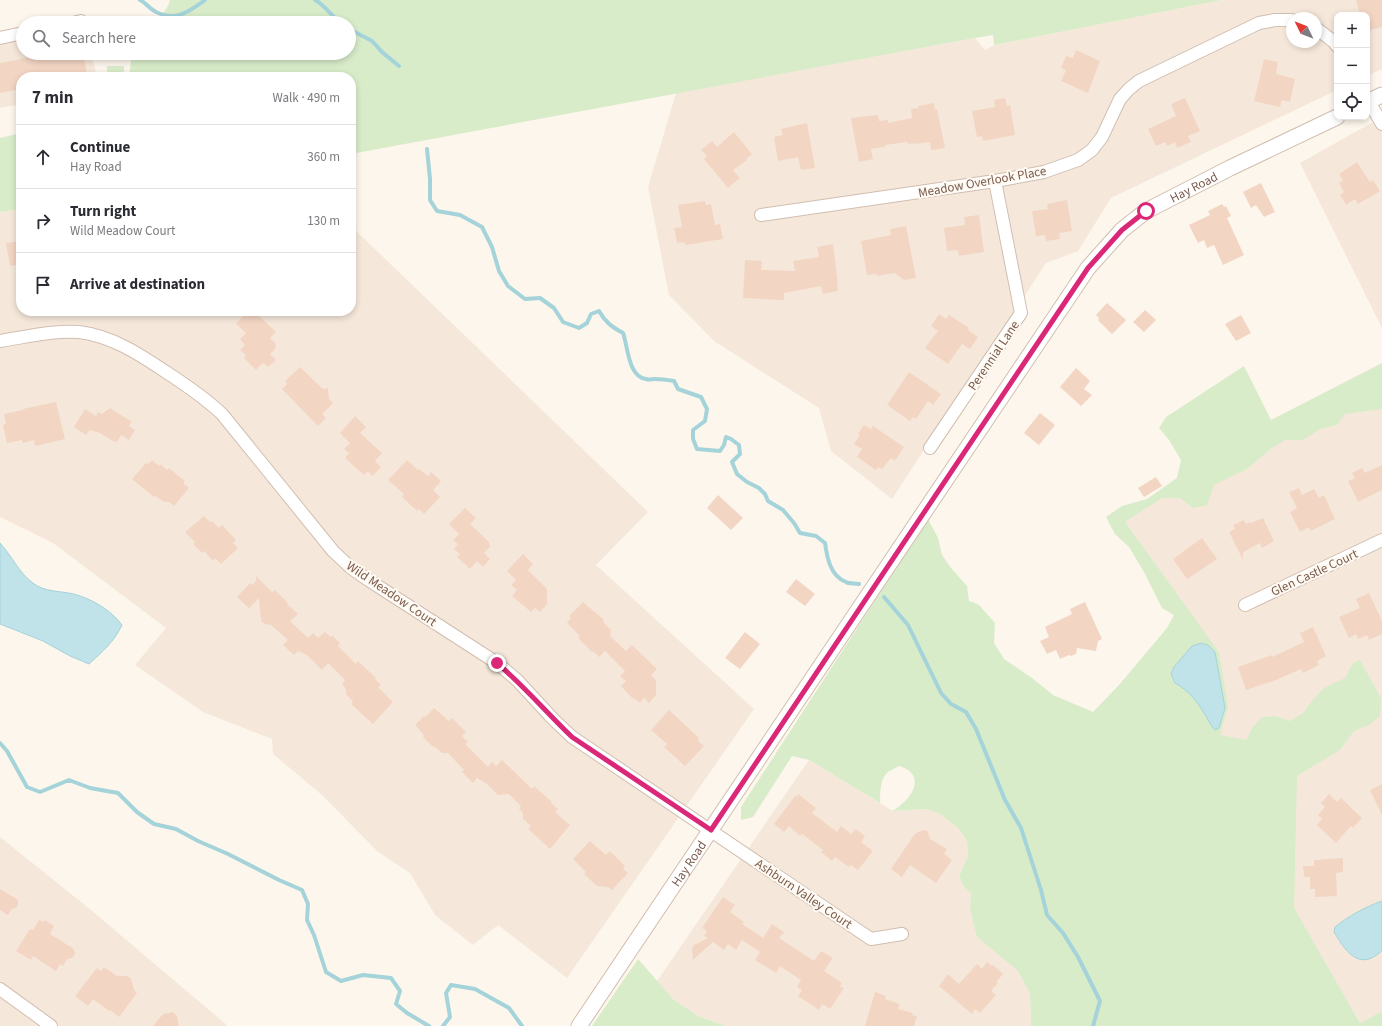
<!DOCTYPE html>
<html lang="en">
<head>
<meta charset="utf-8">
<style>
	:root { --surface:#fff; --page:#f2f2f3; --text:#2b2b33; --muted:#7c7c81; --line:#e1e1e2 }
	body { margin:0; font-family:"Source Sans 3",sans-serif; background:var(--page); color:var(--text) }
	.controls { position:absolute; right:12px; top:12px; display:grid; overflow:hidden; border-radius:8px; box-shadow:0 2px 6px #0003 }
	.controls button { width:36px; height:36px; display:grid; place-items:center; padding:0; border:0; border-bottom:1px solid var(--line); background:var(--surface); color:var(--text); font:20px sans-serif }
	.compass { position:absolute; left:1286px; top:12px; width:36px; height:36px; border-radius:50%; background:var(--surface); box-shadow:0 2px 6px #0003; rotate:313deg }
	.stop { position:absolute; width:12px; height:12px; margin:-9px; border:3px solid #db2777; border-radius:50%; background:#fff }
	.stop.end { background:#db2777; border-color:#fff; box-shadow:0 1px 4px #0008 }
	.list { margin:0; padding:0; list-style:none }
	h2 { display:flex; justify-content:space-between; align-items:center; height:52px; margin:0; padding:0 16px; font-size:17px }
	h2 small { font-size:13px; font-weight:400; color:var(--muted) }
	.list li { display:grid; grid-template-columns:26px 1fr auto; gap:12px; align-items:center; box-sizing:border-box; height:64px; padding:0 16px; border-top:1px solid var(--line) }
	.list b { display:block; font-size:15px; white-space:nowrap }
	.list p { margin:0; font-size:13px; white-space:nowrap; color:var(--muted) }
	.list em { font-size:13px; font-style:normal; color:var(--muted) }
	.icon { flex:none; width:22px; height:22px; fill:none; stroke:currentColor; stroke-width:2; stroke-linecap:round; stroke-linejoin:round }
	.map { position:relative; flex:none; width:1382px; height:1026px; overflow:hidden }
	.search { position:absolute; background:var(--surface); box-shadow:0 2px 6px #0003; left:16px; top:16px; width:340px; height:44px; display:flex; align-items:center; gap:10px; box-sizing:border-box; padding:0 14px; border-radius:22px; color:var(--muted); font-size:15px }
	.panel { position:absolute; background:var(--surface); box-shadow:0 2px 6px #0003; left:16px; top:72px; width:340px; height:244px; border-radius:16px }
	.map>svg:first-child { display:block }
</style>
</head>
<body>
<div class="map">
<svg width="1382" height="1026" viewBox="0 0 1382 1026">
	<rect width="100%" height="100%" fill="#fdf6ec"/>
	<!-- residential -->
	<path fill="#f5e8da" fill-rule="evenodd" d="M1222,0H1382V69L1367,76V15H1337V90L1111,198L1078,251L1046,263L892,499L831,451L819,408L714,341L669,295L648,187L676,93L975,38L985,50L994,45ZM1292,18H1316V42H1292Z
		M23,39V53H91L97,77H21V104L0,108V43Z
		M1382,117V328L1300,163Z
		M21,209V311H351V226L648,512L596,565L754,709L567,978L498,925L473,945L435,915L410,873L377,851L322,795L273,754L272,739L203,712L135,665L166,628L53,543L0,517V212Z
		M1382,373V1011L1360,1023L1219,779V652L1121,518Z
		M809,760L893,811L927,809L942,815L957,827L967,841L968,856L959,876L963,885L971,894L970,910L977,936L1017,970L1030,993L1031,1026H724L723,1025L698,1016L673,999L657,981Z
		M0,837L91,910L228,1026H0Z"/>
	<!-- green -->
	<path fill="#d8ecc9" d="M170,0H1222L994,45L993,35L975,38L351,154V77H129L132,53H349V23H136L137,20C143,18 147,20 153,19C162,17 168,8 170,0Z
		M107,66H124V77H107Z
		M21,133V209L0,212V138Z
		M1382,363V409L1345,414L1337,425L1320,429L1303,440H1285L1272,448L1247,469L1214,485L1207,505L1193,508L1180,498H1162L1125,522L1219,652L1228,707L1220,735L1246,740L1252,728L1262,717L1275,716L1290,721L1303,713L1311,702L1324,688L1345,678L1353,663L1360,660L1381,698L1380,716L1369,725L1354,731L1340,750L1297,776L1294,908L1360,1023L1382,1011V1026H1031L1030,993L1017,970L977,937L970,910L971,894L963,885L959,876L968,856L967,841L957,827L942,815L927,809L893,811C898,807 904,803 908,798C919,784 917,771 899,766C896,768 891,770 888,772C880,778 880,794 880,803L809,760L792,756L753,817L741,820V807L928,519L938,538L942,555L951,568L967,586L969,601L979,605L995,623L994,643L1004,659L1032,678L1053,695L1093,712L1119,685L1167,628L1174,615L1162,608L1144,572L1129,547L1115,534L1106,517L1122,506L1147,499L1177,478L1181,460L1169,440L1159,428L1166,417L1244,366L1271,420Z
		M638,959L673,999L698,1016L723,1025L724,1026H592Z"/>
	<!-- water -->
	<path fill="#bfe3e8" stroke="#a5d3da" d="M0,543C12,556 19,573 33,583C44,592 61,591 74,594C92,599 111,610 122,625C114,642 103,651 89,664L70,656L43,641L0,624Z
		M1201,643L1208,645L1215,652L1225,708L1219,728L1215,730C1210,725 1208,719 1204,713C1197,701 1188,690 1175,683L1171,674L1174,667L1192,646Z
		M1382,901V951C1378,954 1373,958 1369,959C1352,964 1341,943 1334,932L1335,927C1349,916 1365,907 1382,901Z"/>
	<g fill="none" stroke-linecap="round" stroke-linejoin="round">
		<!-- stream -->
		<path stroke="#a5d3da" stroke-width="4" d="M140,0C146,3 150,9 156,12C176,22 188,12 205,0
			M315,0C325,5 331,16 341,23
			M349,29L372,41L382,52L399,66
			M427,149L430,179V200L437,211L460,215L482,227L492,247L499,271L508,286L525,299L540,298L554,308L563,322L579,328L587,323L591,314L599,311C605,322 612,327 623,333C628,346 628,377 646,379C649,380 652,379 655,379C662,379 668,380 674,381L678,389L701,397L707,409L705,421L693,430V439L697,449L720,451L724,445L726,437L731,439L739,445L740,454L732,462L737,474L747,482L759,488L765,494L768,501L783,510L794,523L800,533L816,536L825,543C827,557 830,576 846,582C849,584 855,583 859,584
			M884,597L908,625L941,693L951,704L966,712L976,729L1005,800L1021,828L1041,890L1047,915L1063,933L1078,957L1100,1001L1093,1026
			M0,743L7,751L27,787L40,792L69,780L90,788L118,793L137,812L154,824L176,829L198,841L228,854L279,880L302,890L308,904L307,920L314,935L326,972L341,981L363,975L391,978L400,991L396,1004L407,1013L429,1026
			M443,1026L450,1017L446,993L451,985L475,989L509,1008L522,1026"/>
	</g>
	<!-- building -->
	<path fill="#f3d5c3" d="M1356,0H1382V27L1367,31V15H1360Z
		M1076,50L1100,61L1088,93L1061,81L1066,70L1061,68L1066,56L1073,58Z
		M51,53H83L87,75L78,77H21V89L0,93V63Z
		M1264,59L1278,62L1276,74L1295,79L1290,102L1282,100L1280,107L1254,101Z
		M1005,98L1007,106L1010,105L1015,135L983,141L982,136L977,137L972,111L995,107L994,100Z
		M1185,98L1200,131L1188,136L1191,142L1177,148L1175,142L1167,146L1165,142L1156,146L1148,129L1176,116L1171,104Z
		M934,103L935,110L937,109L945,148L931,150L930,142L915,144V143L908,144L907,142L885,145V147L871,149L873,159L859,162L851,118L878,115L879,121L888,120V123L912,118L911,109L919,108L918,106Z
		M807,123L815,168L801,170L798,157L778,161L774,137L783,135L781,129Z
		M734,132L752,154L746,159L747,160L733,170L740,178L728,188L704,159L707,156L701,150L712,141L717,147Z
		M1357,162L1370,182L1373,180L1380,191L1358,204L1355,199L1346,205L1340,195L1344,192L1339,183L1343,180L1339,174Z
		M1261,183L1275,212L1264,217L1256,205L1251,208L1243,192Z
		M1067,200L1072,231L1059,233L1060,239L1046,241L1045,235L1036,236L1032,211L1048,209L1047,204Z
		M705,201L706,205L711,204L715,225L720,224L723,239L685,245V242L677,243L674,228L682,227L678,205Z
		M1222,204L1224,207L1226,206L1231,216L1227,218L1244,255L1223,265L1214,245L1207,248L1204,240L1198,243L1189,225L1210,215L1208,211Z
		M979,215L984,252L959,256L958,250L947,251L944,228L965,225L964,217Z
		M906,226L916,278L904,280L895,273L877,276V274L867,275L861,241L891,235L890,229Z
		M21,241V264L10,266L6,243Z
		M833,244L838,284H837L838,291L823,294L821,286L784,293V300L743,298L745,260L762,261L761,270L795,271L793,261L819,257L817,247Z
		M1107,303L1126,320L1112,334L1098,320L1099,318L1096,315Z
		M1145,310L1156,320L1144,332L1133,322Z
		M248,311H254L276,332L270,338L276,344L275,349L270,354L276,360L268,367L263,363L256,370L244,358L246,355L240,350L245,345L240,339L246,333L236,324Z
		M939,314L946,319L949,315L969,328L968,330L978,337L970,349L962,344L948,364L925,348L938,331L931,326Z
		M1241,315L1251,333L1236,341L1225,324Z
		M300,367L323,389L328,388L329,399L333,403L322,414L326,418L318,426L282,389L287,384L285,381Z
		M1076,368L1090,381L1084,389L1092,395L1081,406L1060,387Z
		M909,372L941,394L933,405L928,401L916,419L913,417L910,421L887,405Z
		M56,402L65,439L35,446L34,440L23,443L22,440L7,443L3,425L6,424L4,414L23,410V409Z
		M110,408L132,422L129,426L135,430L129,440L121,435L117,442L113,441L100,433L90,430L86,435L74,427L85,409L96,416L98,412L102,414Z
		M1040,413L1055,425L1039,445L1024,433Z
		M355,416L366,427L360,433L382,453L375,461L381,467L372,476L368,471L364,475L345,458L349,453L344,449L350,443L340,433Z
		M864,425L871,429L873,426L904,447L895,461L891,458L882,469L878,467L876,470L857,457L862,449L854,444L860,435L858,434Z
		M152,460L159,466L160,464L167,470L169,468L185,481L183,483L189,488L174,506L169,502H164L155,496L154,497L132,479L146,463L148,464Z
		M407,460L418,470L419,469L428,476L431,472L441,481L433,490L440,497L424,514L419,509L417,511L402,497L404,494L388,480Z
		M1382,465V490L1358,502L1348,481L1355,478L1352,473L1362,468L1365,473Z
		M1156,477L1162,486L1144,497L1138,488Z
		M1299,488L1302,495L1314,489L1319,498L1324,495L1335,519L1311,531L1309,527L1300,532L1290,512L1297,508L1289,492Z
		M718,495L743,518L731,530L707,508Z
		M465,508L476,518L470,524L489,542L490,547L484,553L490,559L483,567L477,561L470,569L457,557L460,554L454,549L458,544L453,540L459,534L449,524Z
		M204,516L210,522L212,521L219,528L222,525L236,540L233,543L238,548L221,564L216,559L212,560L204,551L202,553L193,544L195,542L185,532Z
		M1263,518L1274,541L1262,548L1260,543L1243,552V560L1229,532L1235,529L1233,525L1244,520L1246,524L1250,522L1251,523Z
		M1202,538L1217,559L1187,579L1173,559Z
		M523,554L533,564L528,570L547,589V604L540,612L535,608L531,612L512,596L517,590L511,585L516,580L507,571Z
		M256,576L272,592L275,590L288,603L287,604L298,614L290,621L308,638L313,633L318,638L325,632L331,637L332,635L340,643L338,646L356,664L358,661L376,678L375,679L381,685L378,687L393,702L373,724L351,704L353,702L346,694V689L342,684L345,680L328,663L322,670L307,655L298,651L294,655L283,645L288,640L271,625L265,624L261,621L259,598L249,608L237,597L250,583L252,585L256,581Z
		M796,579L815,594L805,606L786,592Z
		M1369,593L1382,621V634L1369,640L1367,635L1358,639L1356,634L1349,638L1339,617L1360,608L1356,599Z
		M583,602L604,620L603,622L611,630L610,636L626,651L632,645L657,669L651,675L656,680V695L649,703L644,698L640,703L634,698L633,699L621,686L626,681L620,676L625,671L605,651L599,657L593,651L592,652L578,638L580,636L567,623L571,618L569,616Z
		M1085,602L1102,639L1098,641L1096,651L1077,648L1076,654L1071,656L1069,655L1060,659L1056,650L1047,654L1040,641L1049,637L1045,627L1072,614L1070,609Z
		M1313,627L1326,656L1317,661L1319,665L1303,673L1301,669L1276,680L1246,690L1238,667L1272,655V657L1304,642L1300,633Z
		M745,632L760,644L740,669L725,658Z
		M434,708L449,721L452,718L466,732L462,736L468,742L465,744L488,767L492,762L496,766L502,760L532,789L534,786L552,802L551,803L558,809L555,812L570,825L550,849L528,829L531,826L523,819V813L519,809L521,806L509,794L498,795L487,784L477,778L473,783L462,772L464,770L448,753H442L434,746L433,747L423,737L424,735L415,725L424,716L425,717Z
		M669,710L698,737L697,738L699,740L698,741L704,746L685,766L664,747L667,744L651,730Z
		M1382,784V815L1370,790Z
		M798,794L816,808L812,813L837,832L841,826L851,834L856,829L865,836L861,842L873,851L858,870L851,865L849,867L835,857L832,861L821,852L823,850L802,834L800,836L789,826L784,832L774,824L795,796L797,797Z
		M1329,794L1337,802L1341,798L1362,818L1353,828L1351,826L1336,843L1317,825L1322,819L1318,815L1325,807L1321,803Z
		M925,830L928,832L930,839L947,849L944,854L952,860L936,883L910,865L902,877L891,869L914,835L920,831Z
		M590,841L606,855L610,851L625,866L623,869L628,873L612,890L608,887L597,886L584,874L586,872L573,859Z
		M1343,858V872L1336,873L1337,896L1315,897V889H1310V877H1304L1303,866H1314V860Z
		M0,889L18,900V904L16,908L12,909L8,915L0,910Z
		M723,897L735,905L730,912L744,922L742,924L763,938L772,924L784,932L779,938L814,961L821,951L833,958L824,971L842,983L840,986L844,988L830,1009L822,1004L819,1010L798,996L802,990L797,987L801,980L780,966L776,973L755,960L760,952L742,940L736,950L728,944L724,950L713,942L693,960L692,948L694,945L708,938L704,936L707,931L702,928Z
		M39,920L43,922L45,920L54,926L50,934L74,949L75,954L72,958L67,959L63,966L60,964L56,971L33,956L31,960L16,951L30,929L33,930Z
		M987,962L992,966L993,965L1003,974L996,982L998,983L991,991L996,995L980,1013L975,1009L972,1014L939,986L948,974L959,984L977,964L982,969Z
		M104,967L117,976H127L131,979L134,990L137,993L119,1017L110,1010L109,1011L93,999L88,1006L75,996L97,968L101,971Z
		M875,992L886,996L885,999L900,1004L898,1009L913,1013L912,1015L917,1016L914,1026H865Z
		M173,1012L177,1016L179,1026H153L163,1014Z"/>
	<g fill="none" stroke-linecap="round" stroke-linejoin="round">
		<!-- minor casing -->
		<g stroke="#d1beb0" stroke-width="14">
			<path id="minor" d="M73,23L81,21
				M1316,28L1334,42L1337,46
				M0,38L23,33
				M1367,98L1382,124
				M761,215L995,181L1044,172L1078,160L1092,150L1102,137L1120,99L1129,89L1139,81L1259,23L1275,20H1292
				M0,341C26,337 53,330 79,332C112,336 139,354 166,372C186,385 205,398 222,414L333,551L351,568L370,581L497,663L517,680L553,719L572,737L871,939L902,934
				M930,448L1021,313L995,181
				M1245,605L1382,540
				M0,989L51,1026"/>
		</g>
		<!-- tertiary casing -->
		<g stroke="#d1beb0" stroke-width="17">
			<g id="tertiary">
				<path d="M1367,102L1382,95"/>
				<path id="s1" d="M579,1026L1088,268L1122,230L1146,211L1230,168L1337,117"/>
			</g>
		</g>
		<!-- minor -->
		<use href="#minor" stroke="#fff" stroke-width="12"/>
		<!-- tertiary -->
		<use href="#tertiary" stroke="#fff" stroke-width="15"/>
	</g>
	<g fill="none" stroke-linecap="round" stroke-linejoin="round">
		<!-- route -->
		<path stroke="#db2777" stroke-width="5" d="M497,663C524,686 547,713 572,737L711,830L1088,268L1122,230L1146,211"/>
	</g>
	<g text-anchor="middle" stroke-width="4" stroke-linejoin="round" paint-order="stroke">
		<!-- street labels -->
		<g font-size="13" fill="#7a5c4d" stroke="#fffaf3">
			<text transform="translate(982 181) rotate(-10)" y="5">Meadow Overlook Place</text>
			<text dy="5" stroke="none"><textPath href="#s1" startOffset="1048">Hay Road</textPath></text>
			<text transform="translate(993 355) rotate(-56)" y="5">Perennial Lane</text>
			<text transform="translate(1314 572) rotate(-25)" y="5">Glen Castle Court</text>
			<text transform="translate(392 593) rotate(34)" y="5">Wild Meadow Court</text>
			<text dy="5" stroke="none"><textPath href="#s1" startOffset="196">Hay Road</textPath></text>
			<text transform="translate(804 893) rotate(34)" y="5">Ashburn Valley Court</text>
		</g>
	</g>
</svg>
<div class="controls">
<button>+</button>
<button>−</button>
<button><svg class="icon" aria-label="locate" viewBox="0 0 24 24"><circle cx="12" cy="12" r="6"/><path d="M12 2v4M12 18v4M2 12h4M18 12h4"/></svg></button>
</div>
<svg class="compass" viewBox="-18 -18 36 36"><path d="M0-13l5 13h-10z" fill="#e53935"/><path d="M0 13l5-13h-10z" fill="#7c7c81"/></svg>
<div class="stop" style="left:1146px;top:211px"></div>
<div class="stop end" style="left:497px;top:663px"></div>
<div class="search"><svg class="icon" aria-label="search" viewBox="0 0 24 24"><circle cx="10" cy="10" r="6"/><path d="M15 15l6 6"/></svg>Search here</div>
<section class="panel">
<h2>7 min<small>Walk · 490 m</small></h2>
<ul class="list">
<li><svg class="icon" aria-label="ahead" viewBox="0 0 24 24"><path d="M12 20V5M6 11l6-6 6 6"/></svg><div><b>Continue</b><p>Hay Road</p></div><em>360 m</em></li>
<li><svg class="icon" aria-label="right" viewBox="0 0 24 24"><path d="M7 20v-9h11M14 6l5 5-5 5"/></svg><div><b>Turn right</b><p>Wild Meadow Court</p></div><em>130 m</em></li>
<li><svg class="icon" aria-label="arrive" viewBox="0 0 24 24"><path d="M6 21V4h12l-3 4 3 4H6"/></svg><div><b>Arrive at destination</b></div></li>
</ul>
</section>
</div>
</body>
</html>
